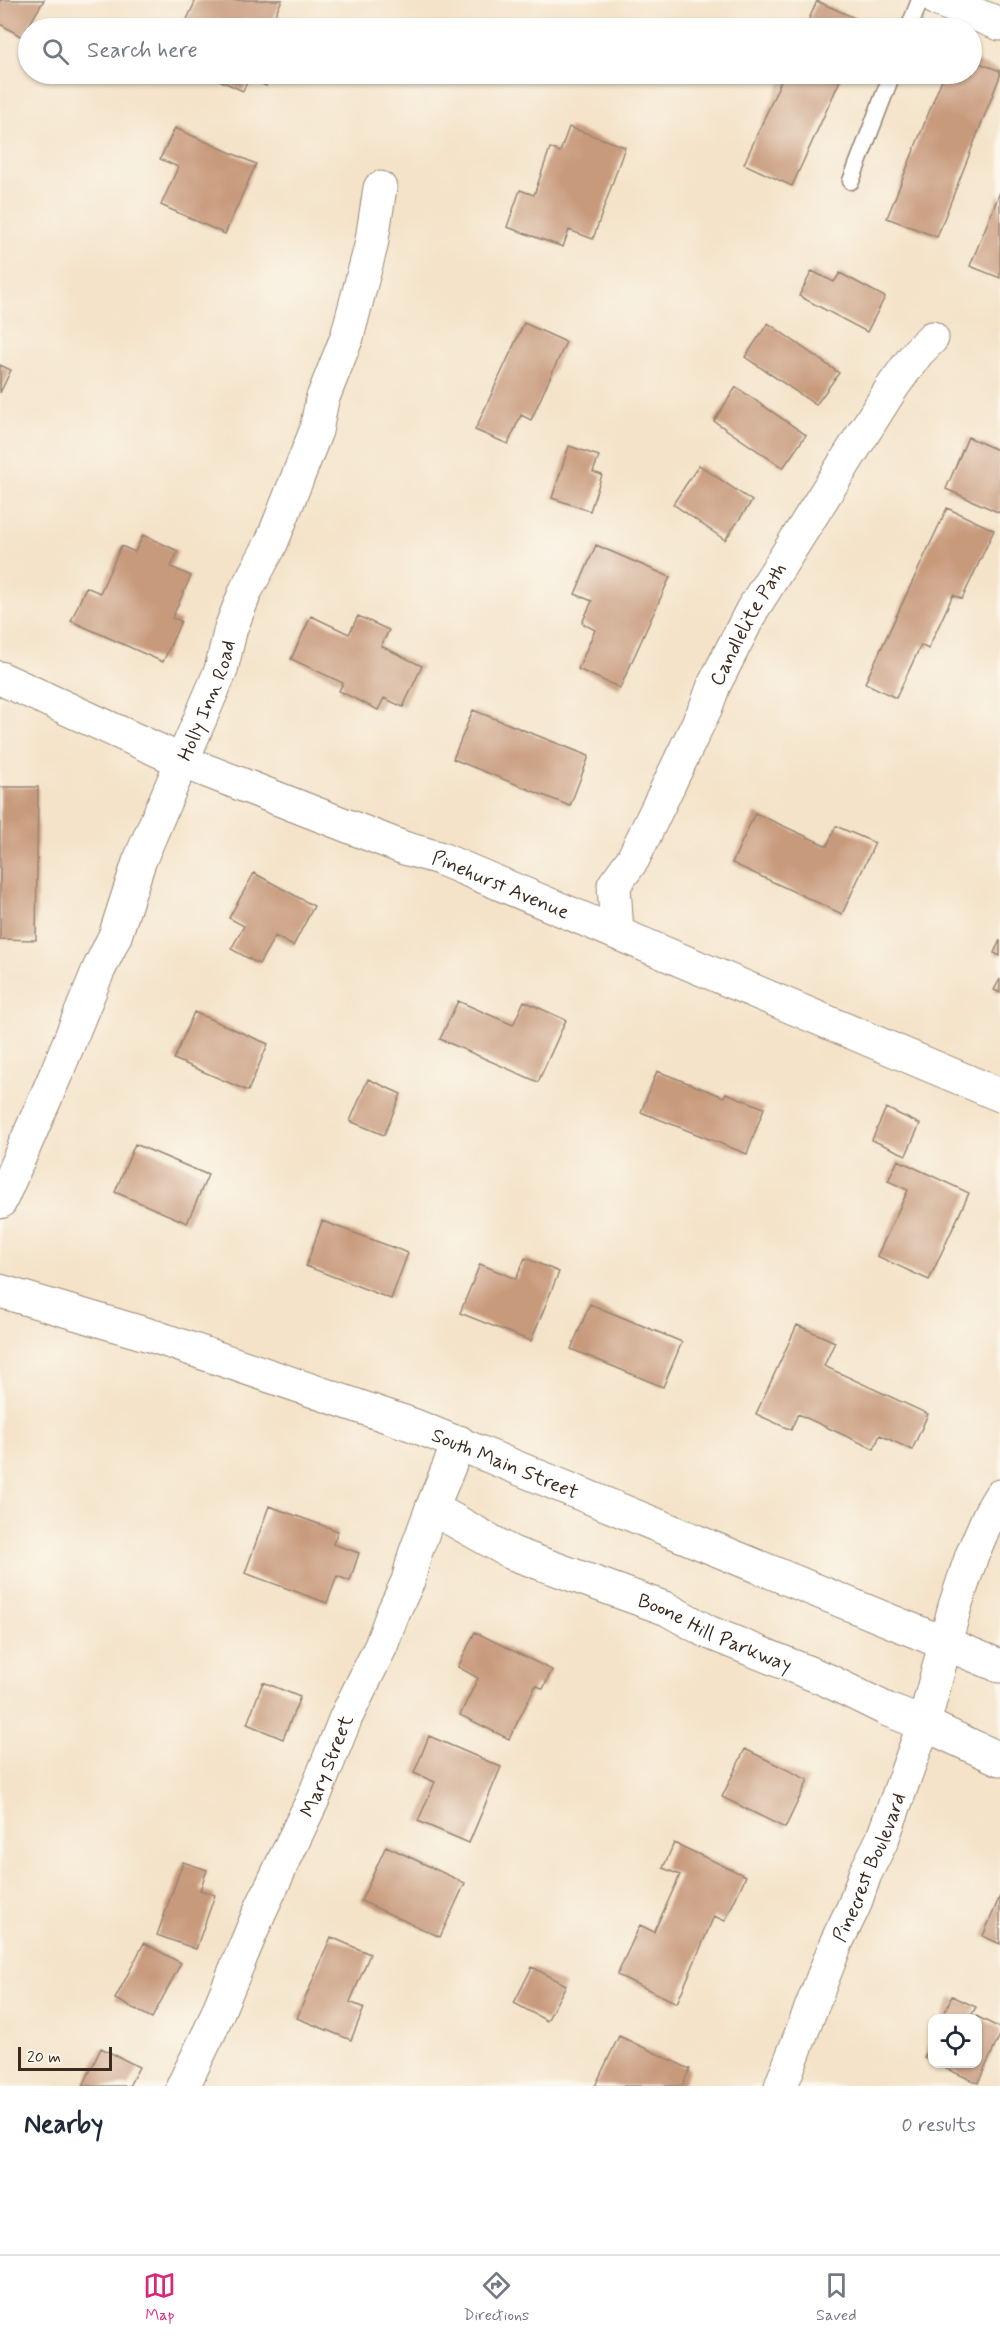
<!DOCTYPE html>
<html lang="en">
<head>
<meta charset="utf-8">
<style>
	:root { --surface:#fff; --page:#f6f6f7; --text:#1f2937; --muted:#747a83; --line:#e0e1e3; --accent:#db2777 }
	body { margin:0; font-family:Mynerve,sans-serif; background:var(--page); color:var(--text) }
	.controls { position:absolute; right:18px; bottom:18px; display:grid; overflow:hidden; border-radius:12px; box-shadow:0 2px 4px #0004 }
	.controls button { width:54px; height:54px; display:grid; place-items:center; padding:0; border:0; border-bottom:2px solid var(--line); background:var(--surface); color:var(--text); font:30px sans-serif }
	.scale { position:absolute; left:18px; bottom:15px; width:94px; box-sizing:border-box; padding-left:6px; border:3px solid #3b2a1e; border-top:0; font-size:16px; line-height:21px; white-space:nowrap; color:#3b2a1e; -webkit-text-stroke:4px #fbf7ec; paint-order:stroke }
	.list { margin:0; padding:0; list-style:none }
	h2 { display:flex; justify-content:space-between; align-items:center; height:78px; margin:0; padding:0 24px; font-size:26px }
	h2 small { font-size:20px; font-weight:400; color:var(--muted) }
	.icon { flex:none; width:33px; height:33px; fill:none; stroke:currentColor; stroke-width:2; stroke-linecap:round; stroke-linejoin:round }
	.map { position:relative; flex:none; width:1000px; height:2086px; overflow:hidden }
	.search { position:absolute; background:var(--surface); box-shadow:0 2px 4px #0004; left:18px; right:18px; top:18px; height:66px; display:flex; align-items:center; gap:15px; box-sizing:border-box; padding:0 21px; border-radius:33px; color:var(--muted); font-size:22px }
	.sheet { height:168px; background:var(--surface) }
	nav { display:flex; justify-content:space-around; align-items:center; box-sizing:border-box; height:84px; border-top:2px solid var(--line); background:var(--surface); font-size:16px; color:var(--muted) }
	nav a { display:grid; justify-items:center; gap:3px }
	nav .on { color:var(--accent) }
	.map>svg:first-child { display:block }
</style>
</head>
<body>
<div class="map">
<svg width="1000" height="2086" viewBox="0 0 1000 2086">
	<rect width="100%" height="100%" fill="#fbf7ec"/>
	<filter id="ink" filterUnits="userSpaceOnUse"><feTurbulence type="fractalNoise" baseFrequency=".0167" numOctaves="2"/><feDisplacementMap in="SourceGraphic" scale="12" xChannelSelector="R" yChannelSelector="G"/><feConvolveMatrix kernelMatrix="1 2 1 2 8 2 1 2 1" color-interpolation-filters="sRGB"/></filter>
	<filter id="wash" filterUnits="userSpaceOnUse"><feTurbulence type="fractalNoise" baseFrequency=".008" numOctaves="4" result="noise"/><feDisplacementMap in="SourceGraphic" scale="24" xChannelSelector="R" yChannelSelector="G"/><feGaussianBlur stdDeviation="1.35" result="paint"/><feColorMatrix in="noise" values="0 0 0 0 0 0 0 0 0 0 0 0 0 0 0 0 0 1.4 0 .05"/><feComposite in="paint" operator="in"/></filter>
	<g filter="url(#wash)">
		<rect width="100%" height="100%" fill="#f4e3c9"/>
		<g id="blocks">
			<!-- building -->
			<path fill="#c89a7b" d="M0,0H44L22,37L0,24Z
				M196,0H282L272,21L288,28H183Z
				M817,1L866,23L863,28H805Z
				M972,60L1000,71V76L937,237L887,218L944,74H972Z
				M206,74H271L266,86L249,78L243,91Z
				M784,74H843L792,186L744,164Z
				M569,127L625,147L593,239L569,230L563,247L507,227L520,190L534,195L550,148L560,152Z
				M175,128L256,164L225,234L161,205L178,167L160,159Z
				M1000,192V278L970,266Z
				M812,271L834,282L840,273L885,297L867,332L799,296Z
				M524,323L566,342L531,420L521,415L508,444L475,430Z
				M768,323L839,373L816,405L745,357Z
				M0,365L11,370L0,393Z
				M736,387L806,435L783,468L714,421Z
				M968,437L1000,451V513L946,489Z
				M569,446L599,456L593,472L602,475L590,511L552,498Z
				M699,465L752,501L725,540L673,504Z
				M947,508L994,530L962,599L953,595L928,649L921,645L896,698L865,683Z
				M143,535L178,551L171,567L191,576L172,618L181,621L163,662L71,621L86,587L100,593L121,546L135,552Z
				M596,545L670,577L620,688L578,669L595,630L582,623L592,601L575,594Z
				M311,616L349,634L358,616L389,630L381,646L422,666L403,707L384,698L378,710L339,691L343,683L291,659Z
				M473,710L589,756L570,806L453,759Z
				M0,787H38L36,940L0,939Z
				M755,813L827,846L836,826L875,843L842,914L732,863Z
				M254,873L314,906L293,946L275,936L259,964L231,949L244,926L229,918Z
				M1000,940V956L994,953Z
				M1000,979V993L994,990Z
				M458,1001L513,1025L524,1001L566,1020L538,1082L440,1039Z
				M194,1012L268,1044L248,1091L174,1059Z
				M657,1071L724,1097L726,1093L764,1108L747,1154L641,1112Z
				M368,1079L401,1094L384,1135L350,1121Z
				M886,1108L920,1124L906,1155L872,1140Z
				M135,1144L208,1175L187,1223L115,1192Z
				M898,1160L969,1193L929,1280L877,1256L908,1190L888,1181Z
				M322,1221L408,1253L391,1299L306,1266Z
				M525,1258L559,1272L531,1341L460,1313L480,1264L516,1279Z
				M590,1304L682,1342L663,1387L571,1349Z
				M797,1325L835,1342L824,1366L928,1414L912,1450L880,1435L874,1449L798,1414L791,1430L756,1414Z
				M269,1506L338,1531L333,1544L359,1553L350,1581L337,1576L327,1603L245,1573Z
				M475,1632L552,1670L543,1689L536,1685L509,1739L460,1715L478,1678L458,1667Z
				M263,1682L300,1697L283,1739L247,1724Z
				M429,1736L501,1767L469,1843L418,1821L435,1782L414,1773Z
				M745,1749L808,1780L785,1828L722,1797Z
				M674,1843L746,1876L725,1921L714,1916L677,2003L617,1975L640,1925L654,1932L680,1875L663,1868Z
				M386,1846L465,1883L440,1937L361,1901Z
				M183,1862L207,1870L200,1890L215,1895L196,1949L157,1935Z
				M1000,1896V1944L983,1936Z
				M331,1937L370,1954L350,2002L364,2008L351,2040L297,2018Z
				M144,1943L181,1963L152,2018L115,1999Z
				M532,1967L566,1985L547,2021L514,2003Z
				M952,1996L976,2007L972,2014L1000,2028V2035L978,2083L936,2064H978V2018H942Z
				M619,2036L690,2069L682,2086H595Z
				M932,2040V2062L924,2058Z
				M101,2048L139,2067L129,2086H83Z"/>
		</g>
	</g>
	<g filter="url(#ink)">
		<use href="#blocks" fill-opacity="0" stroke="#988674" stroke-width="1.5"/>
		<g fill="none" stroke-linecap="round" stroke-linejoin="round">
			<!-- service casing -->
			<g stroke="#988674" stroke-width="19">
				<path id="service" d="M909,28L920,0
					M851,181L892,74"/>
			</g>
			<!-- minor casing -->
			<g stroke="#988674" stroke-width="35">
				<g id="minor">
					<path d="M938,0L1000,24"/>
					<path id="s1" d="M0,678L184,762L404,848L439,858L1000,1095"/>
					<path id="s2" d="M617,933L614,885L633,859L706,707L714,685L752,610L893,386L918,352L932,338"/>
					<path id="s3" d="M0,1202L56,1074L98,971L115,936L139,862L221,670L231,628L246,590L271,544L316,431L322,400L347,337L371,246L380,188"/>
					<path id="s4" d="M432,1508L512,1553L667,1609L708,1632L827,1680L888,1710L924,1724L1000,1759"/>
					<path id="s5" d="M183,2086L210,2031L260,1911L314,1797L346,1717L381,1646L393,1613L408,1581L415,1554L432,1508L459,1442"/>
					<path id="s6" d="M781,2086L837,1941L854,1906L865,1874L882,1840L924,1724L955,1606L972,1555L990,1513L1000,1496"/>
				</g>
			</g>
			<!-- primary casing -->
			<g stroke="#988674" stroke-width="35">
				<g id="primary">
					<path id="s7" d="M0,1291L156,1337L413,1425L1000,1666"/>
				</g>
			</g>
			<!-- service -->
			<use href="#service" stroke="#fff" stroke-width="16"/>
			<!-- minor -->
			<use href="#minor" stroke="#fff" stroke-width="33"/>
			<!-- primary -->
			<use href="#primary" stroke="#fff" stroke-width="33"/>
		</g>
	</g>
	<g text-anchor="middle" stroke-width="4.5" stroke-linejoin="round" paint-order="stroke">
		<!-- street labels -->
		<g font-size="20" fill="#3b2a1e" stroke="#fbf7ec">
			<text dy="7" stroke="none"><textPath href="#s2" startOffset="342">Candlelite Path</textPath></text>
			<text dy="7" stroke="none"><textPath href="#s3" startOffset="543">Holly Inn Road</textPath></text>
			<text dy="7" stroke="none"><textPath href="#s1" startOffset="542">Pinehurst Avenue</textPath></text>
			<text dy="7" stroke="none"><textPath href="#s7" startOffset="534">South Main Street</textPath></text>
			<text dy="7" stroke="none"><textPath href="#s4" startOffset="310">Boone Hill Parkway</textPath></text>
			<text dy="7" stroke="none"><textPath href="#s5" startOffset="351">Mary Street</textPath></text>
			<text dy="7" stroke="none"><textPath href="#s6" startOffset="236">Pinecrest Boulevard</textPath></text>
		</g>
	</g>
</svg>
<div class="controls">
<button><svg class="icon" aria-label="locate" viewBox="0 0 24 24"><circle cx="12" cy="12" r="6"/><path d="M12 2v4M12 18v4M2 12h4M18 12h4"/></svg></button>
</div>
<div class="scale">20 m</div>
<div class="search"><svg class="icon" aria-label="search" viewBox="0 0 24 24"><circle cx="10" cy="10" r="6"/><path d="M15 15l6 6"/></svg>Search here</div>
</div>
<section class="sheet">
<h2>Nearby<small>0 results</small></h2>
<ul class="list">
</ul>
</section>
<nav>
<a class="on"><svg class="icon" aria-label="map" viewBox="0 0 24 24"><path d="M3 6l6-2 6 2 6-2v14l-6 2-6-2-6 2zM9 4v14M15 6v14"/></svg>Map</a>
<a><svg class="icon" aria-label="directions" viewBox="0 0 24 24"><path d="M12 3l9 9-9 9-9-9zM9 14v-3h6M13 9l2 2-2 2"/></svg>Directions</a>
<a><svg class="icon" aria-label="saved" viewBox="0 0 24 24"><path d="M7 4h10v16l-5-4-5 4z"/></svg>Saved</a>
</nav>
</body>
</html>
